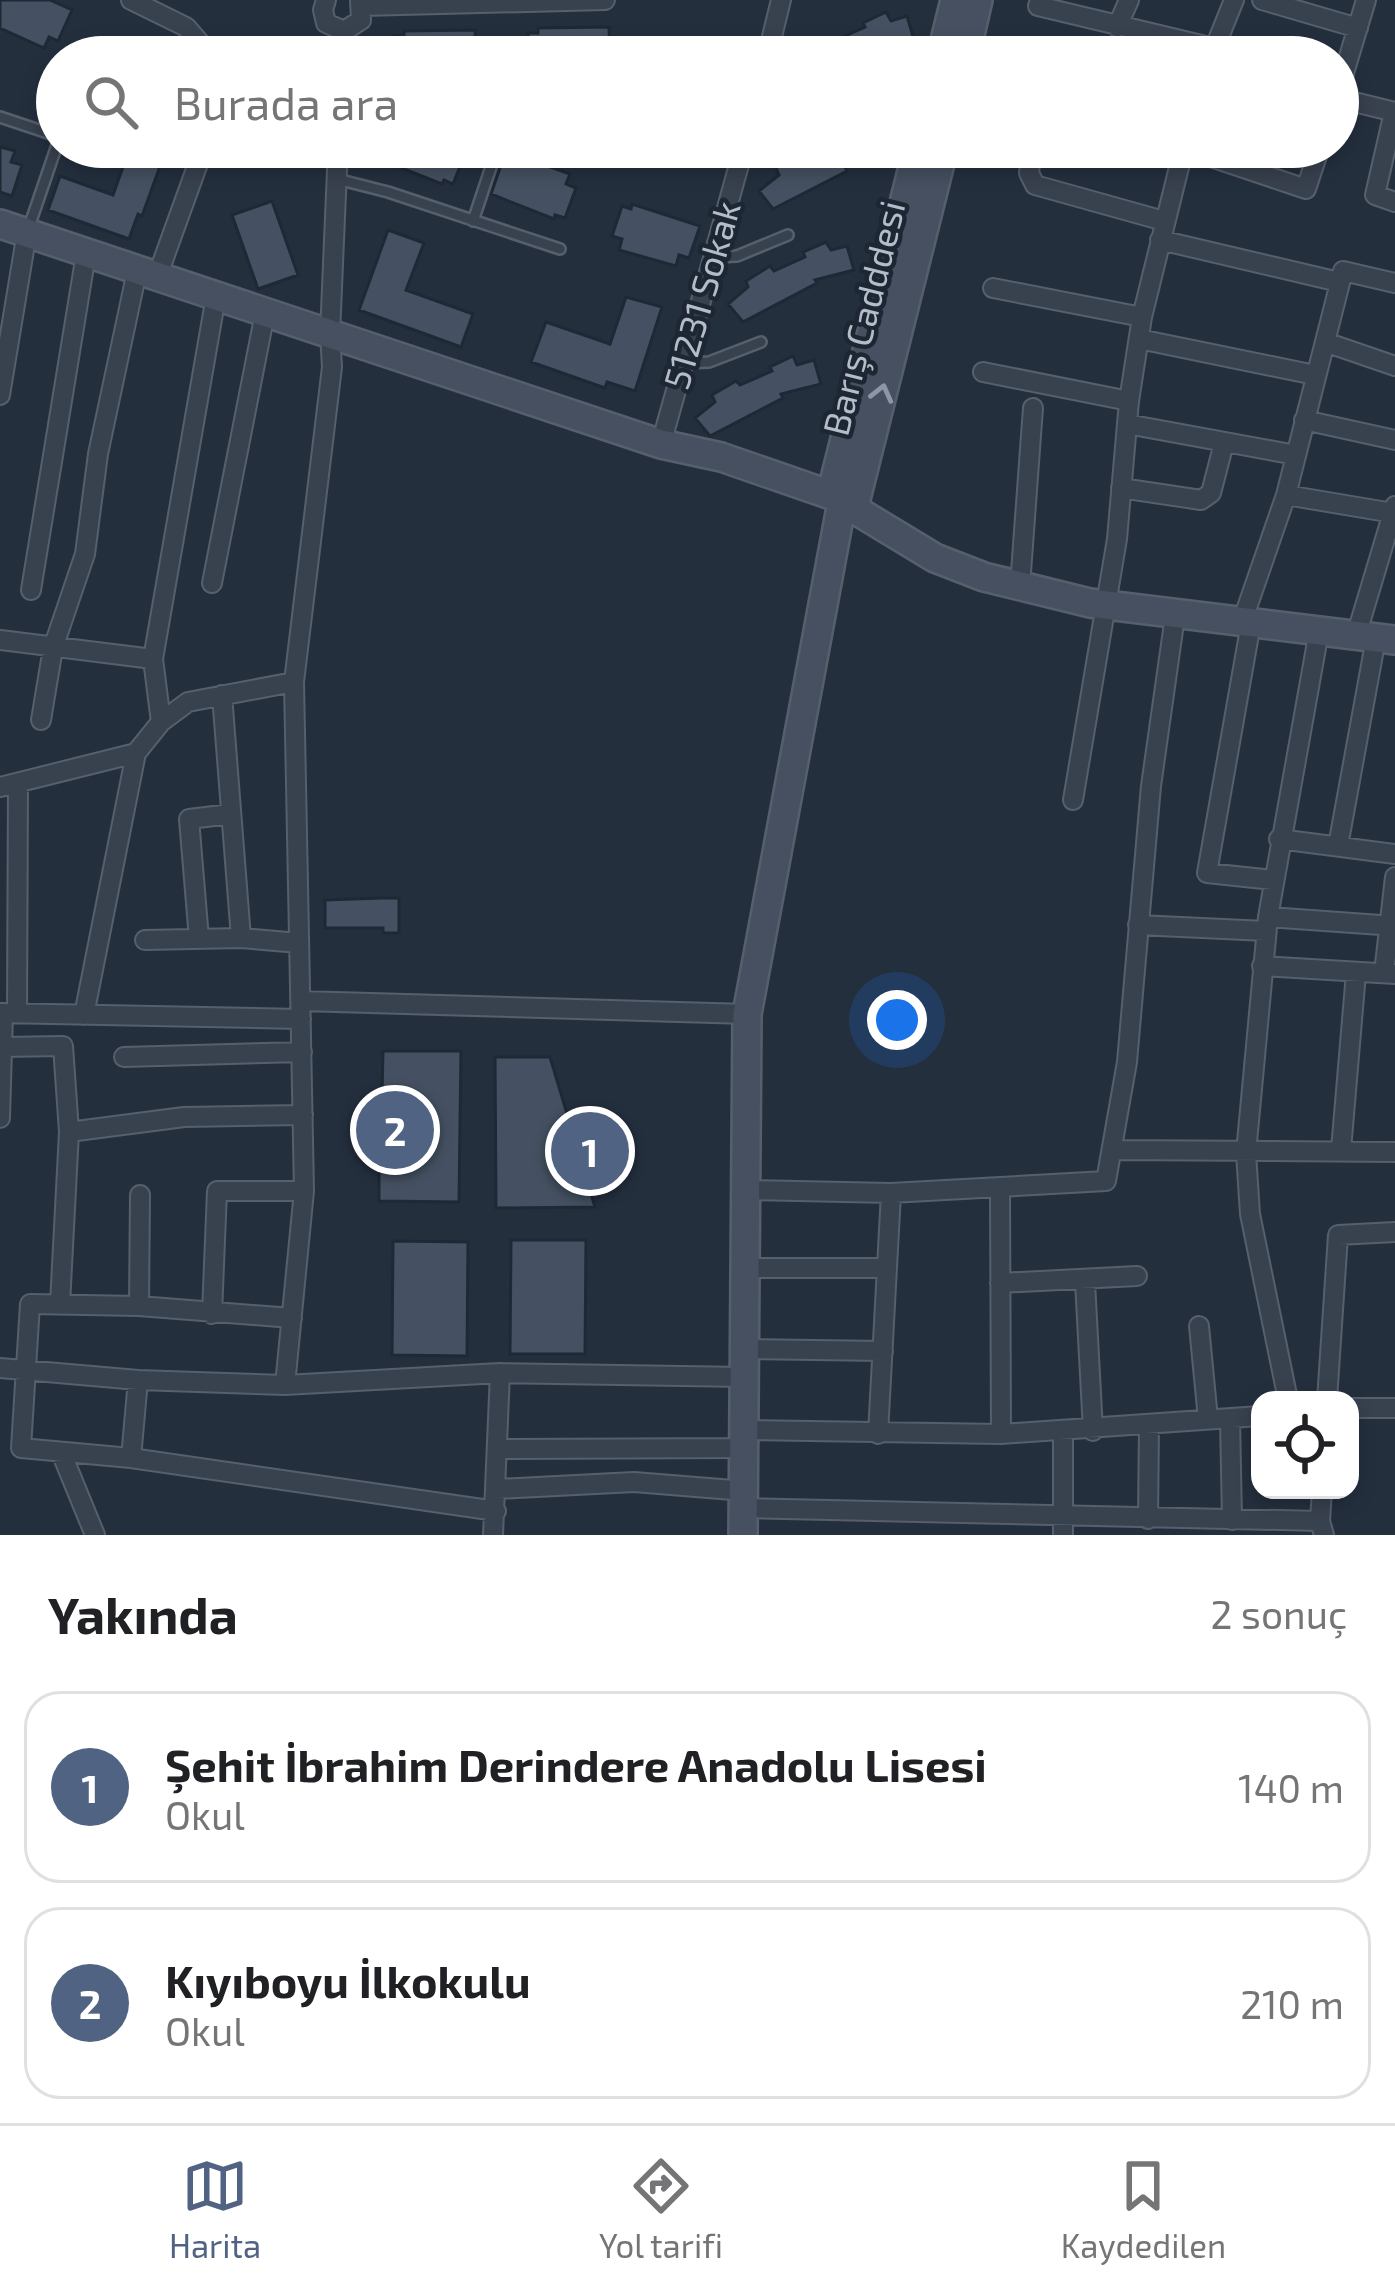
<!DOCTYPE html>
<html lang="tr">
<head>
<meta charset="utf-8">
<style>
	:root { --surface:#fff; --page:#f2f2f2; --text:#202124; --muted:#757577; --line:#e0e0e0; --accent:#506383 }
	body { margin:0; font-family:"Exo 2",sans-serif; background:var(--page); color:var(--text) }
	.controls { position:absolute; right:36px; bottom:36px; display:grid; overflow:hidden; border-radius:24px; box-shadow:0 6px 18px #0003 }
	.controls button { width:108px; height:108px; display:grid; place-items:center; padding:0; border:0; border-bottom:3px solid var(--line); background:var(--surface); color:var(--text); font:60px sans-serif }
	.you { position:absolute; left:897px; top:1020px; width:42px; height:42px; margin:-30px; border:9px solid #fff; border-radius:50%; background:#1a73e8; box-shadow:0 0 0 18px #1a73e833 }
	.badge { display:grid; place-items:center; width:78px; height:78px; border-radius:50%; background:var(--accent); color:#fff; font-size:39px; font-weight:700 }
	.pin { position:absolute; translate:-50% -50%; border:6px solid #fff; box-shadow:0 3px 12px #0006 }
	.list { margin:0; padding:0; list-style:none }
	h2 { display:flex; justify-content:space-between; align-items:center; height:156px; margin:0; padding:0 48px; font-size:51px }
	h2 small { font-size:39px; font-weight:400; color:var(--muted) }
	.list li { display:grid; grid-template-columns:78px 1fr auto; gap:36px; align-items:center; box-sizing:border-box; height:192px; margin:0 24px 24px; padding:0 24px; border:3px solid var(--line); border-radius:36px }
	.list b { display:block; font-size:45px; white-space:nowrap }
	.list p { margin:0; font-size:39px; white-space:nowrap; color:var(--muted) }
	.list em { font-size:39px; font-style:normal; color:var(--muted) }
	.icon { flex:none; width:66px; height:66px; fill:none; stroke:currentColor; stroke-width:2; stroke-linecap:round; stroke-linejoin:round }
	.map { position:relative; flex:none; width:1395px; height:1535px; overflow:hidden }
	.search { position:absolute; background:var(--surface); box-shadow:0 6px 18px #0003; left:36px; right:36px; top:36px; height:132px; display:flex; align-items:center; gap:30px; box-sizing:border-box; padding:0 42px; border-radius:66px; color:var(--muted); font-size:45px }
	.sheet { height:588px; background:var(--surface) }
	nav { display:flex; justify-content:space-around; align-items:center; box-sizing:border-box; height:168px; border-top:3px solid var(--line); background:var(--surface); font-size:33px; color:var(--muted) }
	nav a { display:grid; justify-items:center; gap:6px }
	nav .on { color:var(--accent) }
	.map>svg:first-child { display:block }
</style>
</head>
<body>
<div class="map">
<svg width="1395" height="1535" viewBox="0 0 1395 1535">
	<rect width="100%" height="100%" fill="#242f3e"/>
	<!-- building -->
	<path fill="#455162" stroke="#1f2835" stroke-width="3" d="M0,0H50L72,10L58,41L49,37L44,48L0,28Z
		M886,12L891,21L907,16L914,40L855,57H795L830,37L834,41L865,27L863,23Z
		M609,27L610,57H529L528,33H538V28Z
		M475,30L476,57H395L394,36H404V31Z
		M0,147L15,151L11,162L22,165L12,196L0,192Z
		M130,147H167L142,216L138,214L129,239L48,210L60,176L113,195Z
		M381,147H448L465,154L453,184L444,180L442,184L376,158Z
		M830,147H899L898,154L845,167L847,171L773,209L759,191L779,175L776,168L801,154L804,158Z
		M514,154L570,174L566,184L576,188L565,218L555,215L554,219L491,194L502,162L510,165Z
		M272,201L298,275L258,289L232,215Z
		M632,204L700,226L689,258L679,255L676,266L619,250L622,239L612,236L622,206L631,209Z
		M388,230L424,243L406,290L473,314L461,347L359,310Z
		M826,242L831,250L847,246L854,270L815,280L817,283L743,322L728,304L748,287L746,281L770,266L774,271L805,257L803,252Z
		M626,297L662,307L635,391L607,382L605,388L531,362L546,322L610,344Z
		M793,356L797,365L814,360L821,384L781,394L783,398L710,436L695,418L715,402L712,395L736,381L740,385L772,371L770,367Z
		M382,898H399V933H383V928H325V900Z
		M383,1051H461L459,1202L379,1201V1157L416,1158L417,1095L382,1094Z
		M495,1057H550L595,1207L496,1208Z
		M511,1240H586L585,1354H510Z
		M393,1241L468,1242L467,1356L392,1355Z"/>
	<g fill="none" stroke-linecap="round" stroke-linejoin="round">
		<!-- service casing -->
		<g stroke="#565f6c" stroke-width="14">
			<path id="service" d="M0,117L57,136
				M93,147L105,151
				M337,179L388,192L560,249
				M473,221L496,152
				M29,227L57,145
				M713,257L737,256L788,235
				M682,363L709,362L761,342"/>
		</g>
		<!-- minor casing -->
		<g stroke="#565f6c" stroke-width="22">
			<path id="minor" d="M131,0L186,27L212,57
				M326,0L323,10L326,23L344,31L361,20L360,0
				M1040,0L1038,6L1214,48
				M1262,0L1358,28
				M362,6L605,0
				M1117,27L1129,0
				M343,57L344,31
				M767,57L781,0
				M1211,57L1234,0
				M1338,93L1366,0
				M1338,98L1395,112
				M1394,112L1375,195L1395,202
				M1032,147L1029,173L1035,185L1164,221
				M1184,148L1306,189L1320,147
				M1160,240L1339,282
				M157,277L204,147
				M993,288L1142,317
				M1139,339L1315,375
				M1325,342L1395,366
				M983,372L1129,401
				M0,395L27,232
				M1304,420L1395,440
				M1127,424L1296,455
				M661,444L744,147
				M1121,488L1201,500L1211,493L1224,443
				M1286,495L1393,513
				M212,583L265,313
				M1020,586L1033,408
				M31,590L86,254
				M1242,622L1286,495L1343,271L1395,283
				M1251,623L1207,873L1273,880
				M1356,636L1395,506
				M0,640L153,659
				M222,695L241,938
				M41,720L53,648L85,554L98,454L137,271
				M161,722L153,659L216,296
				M0,787L136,753L161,722L188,702L294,682
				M1073,800L1117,539L1129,401L1142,317L1184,147
				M1279,839L1395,854
				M1338,846L1376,638
				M1268,917L1395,926
				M1138,925L1266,931
				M199,939L189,819L231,814
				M145,940L241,938L299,943
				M1262,966L1395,974
				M1384,973L1395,877
				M301,1001L747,1014
				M0,1013L301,1019
				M17,1013L18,783
				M84,1015L136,753
				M2,1047L63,1046L69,1132L60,1304
				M124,1057L302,1052
				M0,1118L3,1013
				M69,1132L184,1117L303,1115
				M1114,1150L1395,1152
				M1341,1150L1356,973
				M1000,1189L1001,1434
				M744,1190L891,1193L1106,1181L1127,1062L1151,786L1175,616
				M744,1268H887
				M1085,1282L1093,1431
				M1000,1283L1137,1276
				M139,1306L140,1195
				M212,1314L217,1191H304
				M292,1318L139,1306L30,1304L21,1448L131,1458L496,1511
				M1199,1326L1208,1419
				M744,1349L883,1351
				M0,1368L138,1380L285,1385L500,1373L745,1377
				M285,1385L304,1191L294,682L332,367L330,334L338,147
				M1288,1400L1250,1214L1246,1153L1268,917L1319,631
				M1327,1400L1338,1235L1395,1232
				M1350,1408H1395
				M1230,1419L1232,1520
				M745,1430L1001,1434L1260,1416
				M878,1434L891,1193
				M498,1449L746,1448
				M61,1452L95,1535
				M131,1458L138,1380
				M496,1489L634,1482L745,1491
				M1322,1490L1320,1521L1324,1535
				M744,1508L1320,1521
				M1148,1519L1149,1426
				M493,1535L500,1373
				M1063,1535V1431"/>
		</g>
		<!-- secondary casing -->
		<g stroke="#565f6c" stroke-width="32">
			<path id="secondary" d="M941,57L955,0
				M965,57L978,0
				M0,224L661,444L721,457L831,495L935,558L984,577L1090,603L1395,640
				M831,495L918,147
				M854,507L944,147
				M743,1535L747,1014L842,502"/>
		</g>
		<!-- service -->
		<use href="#service" stroke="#38414e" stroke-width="9"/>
		<!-- minor -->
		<use href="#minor" stroke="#38414e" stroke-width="18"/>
		<!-- secondary -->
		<use href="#secondary" stroke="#465061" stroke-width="27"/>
	</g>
	<!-- one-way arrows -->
	<defs><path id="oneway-chevron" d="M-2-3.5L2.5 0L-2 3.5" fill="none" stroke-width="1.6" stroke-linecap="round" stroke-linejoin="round" transform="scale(3)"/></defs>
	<use stroke="#8e96a5" href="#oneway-chevron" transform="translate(882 393) rotate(-76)"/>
	<g text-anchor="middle" stroke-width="9" stroke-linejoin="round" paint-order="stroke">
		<!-- street labels -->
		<g font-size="36" fill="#b4bcc9" stroke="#1d2633">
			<text transform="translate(702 295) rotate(-74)" y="13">51231 Sokak</text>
			<text transform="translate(864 318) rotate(-76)" y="13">Barış Cadddesi</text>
		</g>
	</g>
</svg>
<div class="controls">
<button><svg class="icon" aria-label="locate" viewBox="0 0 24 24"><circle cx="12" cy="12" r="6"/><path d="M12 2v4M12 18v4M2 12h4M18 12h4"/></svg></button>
</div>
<div class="you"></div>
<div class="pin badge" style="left:590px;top:1151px">1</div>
<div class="pin badge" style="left:395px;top:1130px">2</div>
<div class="search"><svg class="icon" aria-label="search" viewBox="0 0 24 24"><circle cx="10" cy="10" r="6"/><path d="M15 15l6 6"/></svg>Burada ara</div>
</div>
<section class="sheet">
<h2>Yakında<small>2 sonuç</small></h2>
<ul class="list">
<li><span class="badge">1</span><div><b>Şehit İbrahim Derindere Anadolu Lisesi</b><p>Okul</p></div><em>140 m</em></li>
<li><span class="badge">2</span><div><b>Kıyıboyu İlkokulu</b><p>Okul</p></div><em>210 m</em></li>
</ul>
</section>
<nav>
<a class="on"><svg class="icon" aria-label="map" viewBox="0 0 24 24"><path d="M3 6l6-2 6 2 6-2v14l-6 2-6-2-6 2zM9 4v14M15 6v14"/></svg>Harita</a>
<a><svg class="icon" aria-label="directions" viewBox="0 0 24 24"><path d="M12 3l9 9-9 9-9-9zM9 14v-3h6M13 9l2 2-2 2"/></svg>Yol tarifi</a>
<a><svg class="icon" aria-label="saved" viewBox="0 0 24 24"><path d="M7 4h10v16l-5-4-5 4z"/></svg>Kaydedilen</a>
</nav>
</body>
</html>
